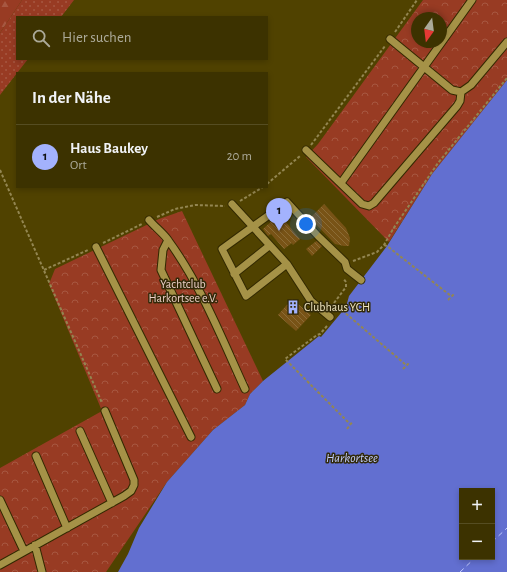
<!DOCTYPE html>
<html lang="de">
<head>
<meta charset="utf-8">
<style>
	:root { --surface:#3c3200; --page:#473e0f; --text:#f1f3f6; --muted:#acaa99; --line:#554d22; --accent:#a3b2fd }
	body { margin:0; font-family:"Alegreya Sans",sans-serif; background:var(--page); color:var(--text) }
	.controls { position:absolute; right:12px; bottom:12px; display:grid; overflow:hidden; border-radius:0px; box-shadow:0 2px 6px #0003 }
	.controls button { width:36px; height:36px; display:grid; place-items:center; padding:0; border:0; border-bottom:1px solid var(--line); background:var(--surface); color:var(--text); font:20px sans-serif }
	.compass { position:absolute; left:411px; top:12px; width:36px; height:36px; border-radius:50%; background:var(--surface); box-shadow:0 2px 6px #0003; rotate:194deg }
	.you { position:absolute; left:306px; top:224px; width:14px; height:14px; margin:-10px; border:3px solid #fff; border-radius:50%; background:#1a73e8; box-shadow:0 0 0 6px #1a73e833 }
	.badge { display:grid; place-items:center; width:26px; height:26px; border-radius:50%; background:var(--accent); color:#111; font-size:13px; font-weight:700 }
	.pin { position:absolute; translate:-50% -33px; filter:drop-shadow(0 1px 2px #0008) }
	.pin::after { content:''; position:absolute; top:21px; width:14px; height:12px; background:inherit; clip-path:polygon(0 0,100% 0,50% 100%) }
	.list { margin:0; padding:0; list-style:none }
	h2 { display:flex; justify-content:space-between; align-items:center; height:52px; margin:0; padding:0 16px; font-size:17px }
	h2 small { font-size:13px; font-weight:400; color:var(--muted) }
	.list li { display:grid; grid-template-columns:26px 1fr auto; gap:12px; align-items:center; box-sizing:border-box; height:64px; padding:0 16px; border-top:1px solid var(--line) }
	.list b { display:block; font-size:15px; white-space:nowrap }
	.list p { margin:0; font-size:13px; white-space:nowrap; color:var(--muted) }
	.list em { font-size:13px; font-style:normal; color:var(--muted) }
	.icon { flex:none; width:22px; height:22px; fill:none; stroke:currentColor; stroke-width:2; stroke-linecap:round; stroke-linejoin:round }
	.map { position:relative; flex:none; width:507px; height:572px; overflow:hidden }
	.search { position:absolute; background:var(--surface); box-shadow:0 2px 6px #0003; left:16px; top:16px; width:252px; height:44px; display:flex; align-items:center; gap:10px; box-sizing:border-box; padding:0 14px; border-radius:0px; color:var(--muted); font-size:15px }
	.panel { position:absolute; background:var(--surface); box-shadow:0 2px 6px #0003; left:16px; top:72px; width:252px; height:116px; border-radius:0px }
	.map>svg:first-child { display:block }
</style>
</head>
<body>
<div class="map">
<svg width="507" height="572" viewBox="0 0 507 572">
	<defs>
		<pattern id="grass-dots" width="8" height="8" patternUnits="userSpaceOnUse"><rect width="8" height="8" fill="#983b23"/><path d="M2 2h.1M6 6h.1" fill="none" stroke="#a75741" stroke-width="1.8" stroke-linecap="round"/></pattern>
		<pattern id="forest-firs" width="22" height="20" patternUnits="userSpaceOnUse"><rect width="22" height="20" fill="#983b23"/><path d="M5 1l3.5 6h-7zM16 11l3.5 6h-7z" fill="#a75741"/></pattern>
		<pattern id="park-crowns" width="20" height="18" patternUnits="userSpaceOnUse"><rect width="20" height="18" fill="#983b23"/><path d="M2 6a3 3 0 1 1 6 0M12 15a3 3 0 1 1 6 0" fill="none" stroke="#a75741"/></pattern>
		<pattern id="building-back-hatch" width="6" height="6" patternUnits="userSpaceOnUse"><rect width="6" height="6" fill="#785316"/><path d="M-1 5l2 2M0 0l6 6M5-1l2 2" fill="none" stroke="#8c6c36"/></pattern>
	</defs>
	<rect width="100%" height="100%" fill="#504200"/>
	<!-- grass -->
	<path fill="url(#grass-dots)" d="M22,0H74L61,17H17V59H28L0,95V33Z"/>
	<!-- forest -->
	<path fill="url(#forest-firs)" d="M0,0H22L0,33Z"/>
	<!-- park -->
	<path fill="url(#park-crowns)" fill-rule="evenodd" d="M423,0H507V80L432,174L389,242L306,157L318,144ZM417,18H441V42H417Z
		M182,211L263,381L250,394L245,405L213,430L167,482L106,572H0V468L102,411L49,284L55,269L159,219Z"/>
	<!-- water -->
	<path fill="#626fd0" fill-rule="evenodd" d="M507,80V572H118L128,554L139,528L167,482L213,430L245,405L250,394L263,381L319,336L321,337L346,307L349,296L387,246L432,174ZM462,491H492V557H462Z"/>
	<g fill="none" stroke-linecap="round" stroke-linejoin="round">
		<!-- ferry -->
		<path stroke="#c0cbfd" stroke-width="1" stroke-dasharray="5 4" stroke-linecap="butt" d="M492,542L507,528
			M460,572L476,557"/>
	</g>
	<!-- building -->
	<path fill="url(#building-back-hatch)" d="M324,204L346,228L350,238L349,246H344L335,244L310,218Z
		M277,216L283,223L285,221L300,239L293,245L292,243L284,249L271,234L268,236L263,229Z
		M319,239L324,244L312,256L306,249Z
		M292,299L311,315L296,331L278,315Z"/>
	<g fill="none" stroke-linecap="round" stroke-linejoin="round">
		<!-- minor casing -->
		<g stroke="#322900" stroke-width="9">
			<path id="minor" d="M390,39L452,90L461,92L471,85L507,42
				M306,150L362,204L369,206L374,203L457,106L460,101L461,92
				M341,183L472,0
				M232,204L287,264L311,301L330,317
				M149,220C155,227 163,233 168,240C201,285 222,339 245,389
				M168,240L163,250L161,270L217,389
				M96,247L191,437
				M287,264L246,296L222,249L287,202L318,236L345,262L347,269L361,280
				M234,274L269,246
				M80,431L112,503
				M36,456L67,528
				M0,500L24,551
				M35,545L42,572
				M0,565L124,496L131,491L134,485V480L105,411"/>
		</g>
		<!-- path -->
		<path stroke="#938651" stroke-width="2" stroke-dasharray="3 2" stroke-linecap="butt" d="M395,32L417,0
			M311,145L385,46
			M0,170L102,403
			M267,184L300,156
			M240,201L263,187
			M157,217L175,209L195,205L225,206
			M103,243L142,224
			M384,245L387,246L451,296
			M353,261L377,252L384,245L393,229L438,163L507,78
			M44,270L88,250
			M448,300L455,293
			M333,306L343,311L406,365
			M331,307L346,287V282L343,278
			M327,326L320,334L317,335L285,359L350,424
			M403,369L410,362
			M347,429L353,421"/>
		<!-- minor -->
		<use href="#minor" stroke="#a59247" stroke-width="7"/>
	</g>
	<!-- icons -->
	<defs>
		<g id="building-bare" transform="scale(1.08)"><path d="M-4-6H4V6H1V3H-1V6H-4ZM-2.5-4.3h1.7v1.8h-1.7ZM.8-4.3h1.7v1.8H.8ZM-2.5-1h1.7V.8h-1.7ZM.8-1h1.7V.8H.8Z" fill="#a3b2fd" stroke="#312908" stroke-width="2.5" paint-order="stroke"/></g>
	</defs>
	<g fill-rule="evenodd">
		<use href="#building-bare" x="293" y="307"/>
	</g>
	<g text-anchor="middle" stroke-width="3" stroke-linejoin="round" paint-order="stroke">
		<!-- park labels -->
		<g font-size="12" fill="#ebcec6" stroke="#312908">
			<text x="183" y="288">Yachtclub<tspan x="183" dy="14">Harkortsee e.V.</tspan></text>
		</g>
		<!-- poi labels -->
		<g font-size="12" fill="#efe5c1" stroke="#312908" text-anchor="start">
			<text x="304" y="311">Clubhaus YCH</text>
		</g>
		<!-- water labels -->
		<g font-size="13" font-style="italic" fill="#c0cbfd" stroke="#312908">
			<text x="352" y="462">Harkortsee</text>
		</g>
	</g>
</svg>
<div class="controls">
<button>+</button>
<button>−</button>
</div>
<svg class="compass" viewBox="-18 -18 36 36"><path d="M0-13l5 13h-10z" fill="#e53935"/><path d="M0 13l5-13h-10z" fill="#acaa99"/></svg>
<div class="you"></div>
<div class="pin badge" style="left:279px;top:231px">1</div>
<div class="search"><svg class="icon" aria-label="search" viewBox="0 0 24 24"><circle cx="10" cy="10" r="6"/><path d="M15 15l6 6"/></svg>Hier suchen</div>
<section class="panel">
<h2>In der Nähe<small></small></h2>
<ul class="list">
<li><span class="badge">1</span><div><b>Haus Baukey</b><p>Ort</p></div><em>20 m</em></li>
</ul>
</section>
</div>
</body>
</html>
